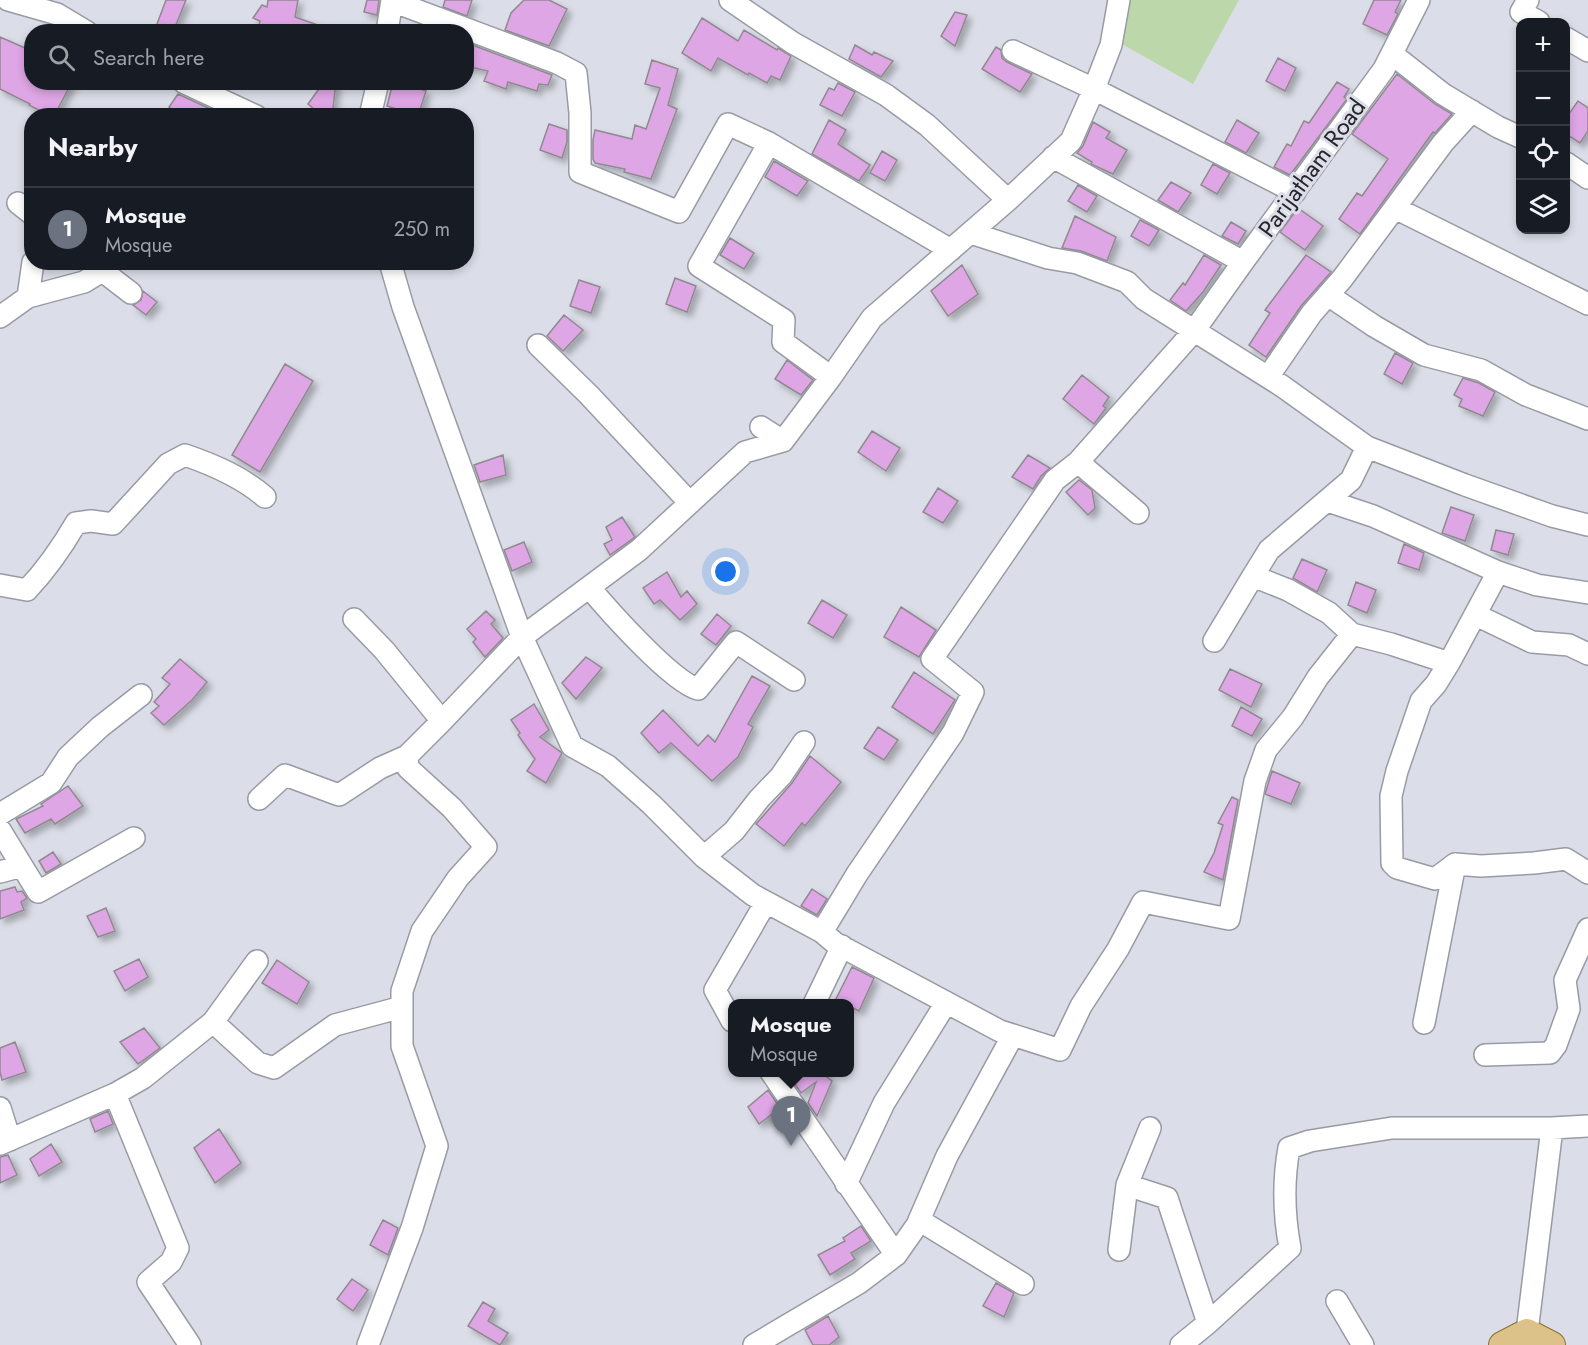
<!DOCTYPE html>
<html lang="en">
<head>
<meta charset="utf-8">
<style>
	:root { --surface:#171b24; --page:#242831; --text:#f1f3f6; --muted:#9ea1a6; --line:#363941; --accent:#8c9099 }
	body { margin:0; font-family:Jost,sans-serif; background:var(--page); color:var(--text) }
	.controls { position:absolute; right:18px; top:18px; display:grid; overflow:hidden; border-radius:12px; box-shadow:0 3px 9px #0003 }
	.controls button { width:54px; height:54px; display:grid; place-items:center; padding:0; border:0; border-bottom:2px solid var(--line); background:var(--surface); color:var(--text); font:30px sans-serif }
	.you { position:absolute; left:726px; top:572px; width:21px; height:21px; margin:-15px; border:4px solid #fff; border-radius:50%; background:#1a73e8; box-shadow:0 0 0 9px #1a73e833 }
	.badge { display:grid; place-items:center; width:39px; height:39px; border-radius:50%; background:var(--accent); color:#fff; font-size:20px; font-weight:700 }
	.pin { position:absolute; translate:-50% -50px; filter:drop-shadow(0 2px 3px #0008) }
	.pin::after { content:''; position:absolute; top:32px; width:21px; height:18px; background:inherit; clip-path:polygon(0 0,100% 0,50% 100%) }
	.popup { position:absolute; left:728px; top:999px; width:126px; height:78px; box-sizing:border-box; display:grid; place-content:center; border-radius:12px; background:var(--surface); filter:drop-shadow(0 2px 4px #0005); font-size:20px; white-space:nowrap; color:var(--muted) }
	.popup b { font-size:22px; color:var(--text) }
	.popup::after { content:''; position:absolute; left:50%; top:100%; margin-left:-12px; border:12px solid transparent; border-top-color:var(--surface) }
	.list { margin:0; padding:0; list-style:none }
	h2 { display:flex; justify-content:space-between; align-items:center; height:78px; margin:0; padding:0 24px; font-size:26px }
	h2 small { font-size:20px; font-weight:400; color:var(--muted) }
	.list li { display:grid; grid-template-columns:39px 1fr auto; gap:18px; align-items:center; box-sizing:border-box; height:84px; padding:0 24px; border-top:2px solid var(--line) }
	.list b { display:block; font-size:22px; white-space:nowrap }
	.list p { margin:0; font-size:20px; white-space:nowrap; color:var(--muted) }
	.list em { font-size:20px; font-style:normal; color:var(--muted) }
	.icon { flex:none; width:33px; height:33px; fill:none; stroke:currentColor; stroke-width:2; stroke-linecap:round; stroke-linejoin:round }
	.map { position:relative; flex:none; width:1588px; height:1345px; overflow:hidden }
	.search { position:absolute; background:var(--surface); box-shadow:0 3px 9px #0003; left:24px; top:24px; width:450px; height:66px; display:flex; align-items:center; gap:15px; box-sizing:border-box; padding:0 21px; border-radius:24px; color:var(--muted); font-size:22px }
	.panel { position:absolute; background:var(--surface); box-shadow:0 3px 9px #0003; left:24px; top:108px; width:450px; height:162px; border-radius:24px }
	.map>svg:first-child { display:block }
</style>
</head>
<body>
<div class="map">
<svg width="1588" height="1345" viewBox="0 0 1588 1345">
	<defs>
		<filter id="shadow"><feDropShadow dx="4.5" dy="4.5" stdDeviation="3" flood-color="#0004"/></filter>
	</defs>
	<rect width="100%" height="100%" fill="#dbdee8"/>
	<!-- green -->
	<path fill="#bcd8ab" d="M1130,0H1239L1193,84L1120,43Z"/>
	<!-- building -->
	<path fill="#dfa6e5" stroke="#908990" stroke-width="1.5" filter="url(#shadow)" d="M166,0H186L173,32H154Z
		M268,0H298L295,17L332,30V32H264L267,27L259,25L260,21L253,18L262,5L267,7Z
		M367,0H379L377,15L364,12Z
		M445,0H472L467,16L443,7Z
		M524,0H549L567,9L549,46L505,30L511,13Z
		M1374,0H1401L1395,12L1398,14L1387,35L1363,24Z
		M955,12L967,15L955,46L941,36Z
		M702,18L738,41L744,30L777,50L778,48L791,56L780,80L771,76L767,83L749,73L748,75L718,58L711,71L682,53Z
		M0,37L32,51V82H72L54,116H50L29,105L30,104L0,89Z
		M467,43L552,75L548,85L539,84L537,91L508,82L506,89L484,81L488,71L466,66Z
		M855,45L872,55L874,52L893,61L881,77L849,59Z
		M996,47L1001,50L1002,58L1007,62L1032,74L1020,92L982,69Z
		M1278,58L1296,68L1285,91L1266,81Z
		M652,60L678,69L668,105L677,109L651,179L624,172L625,169L595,163L593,159V140L595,130L632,139L635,125L646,129L660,88L645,84Z
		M1397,74L1435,104L1452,114L1435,133L1433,132L1360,234L1339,219L1357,193L1362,196L1388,159L1352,134Z
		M324,82H336L333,108L322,116L308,104Z
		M393,82H399L426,91L418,116L387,106Z
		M1337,82L1349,89L1344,97L1347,99L1290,175L1274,167L1287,144L1291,146L1304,121L1309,123Z
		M838,83L855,92L842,116L820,105L829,88L834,90Z
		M178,94L219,113L223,116H181L169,107Z
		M1578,101L1588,108V131L1580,143L1566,134V118Z
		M829,120L846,130L838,144L870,165L859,181L812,154Z
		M1237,120L1259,133L1246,153L1225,142Z
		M1093,122L1110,132L1106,138L1127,150L1113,174L1091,164L1092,162L1077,153L1083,146Z
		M549,124L567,130V142L562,158L540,150Z
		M882,151L897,160L885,181L870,173Z
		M774,161L808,181L797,196L765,177Z
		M1213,164L1230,173L1217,194L1201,185Z
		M1171,182L1191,193L1178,212L1158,200Z
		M1078,185L1097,196L1087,212L1068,201Z
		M1298,208L1323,226L1305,250L1280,232Z
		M1075,216L1116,237L1107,261L1081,251L1062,248Z
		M1140,220L1159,230L1149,246L1131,236Z
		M1231,222L1246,231L1238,244L1222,236Z
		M730,238L754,253L744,269L720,255Z
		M1204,255L1221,265L1203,292L1186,311L1170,300L1183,283L1185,285Z
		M1306,255L1331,272L1301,306L1266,357L1249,345L1270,313L1265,310Z
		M962,265L978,294L948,316L931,291Z
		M675,278L696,286L687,312L666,304Z
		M579,280L600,287L591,313L570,306Z
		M143,291L157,302L146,315L133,305L141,300Z
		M564,315L583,330L563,351L547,336Z
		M1395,353L1413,363L1402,384L1384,374Z
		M787,360L813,380L801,395L775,379Z
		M285,364L313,381L260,472L232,455Z
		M1082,375L1109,397L1103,406L1106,408L1094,424L1063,399Z
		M1463,378L1479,383L1495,392L1483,416L1459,406L1462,399L1454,395Z
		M872,431L900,448L886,471L858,452Z
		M503,455L506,475L480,482L474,465Z
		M1028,455L1050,468L1041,476L1033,489L1012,477Z
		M1079,480L1092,490L1095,508L1088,515L1066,492Z
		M938,488L958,501L943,523L923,512Z
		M1451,507L1474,515L1465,541L1442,533Z
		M622,517L635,537L610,555L604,544L612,540L606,527Z
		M1496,530L1514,534L1508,555L1491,550Z
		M524,542L532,562L512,571L504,550Z
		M1404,544L1424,553L1419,570L1398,563Z
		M1302,559L1327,570L1317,592L1293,578Z
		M667,572L681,597L687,591L697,604L680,620L660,600L654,604L643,588Z
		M1356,582L1376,590L1367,613L1348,605Z
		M822,600L847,615L833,638L808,623Z
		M901,607L936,630L919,657L884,637Z
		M486,611L495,620L491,624L503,638L485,657L473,642L476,639L467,629Z
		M717,614L731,626L716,645L701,634Z
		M586,657L602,668L576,699L562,683Z
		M180,659L207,682L192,700L164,725L151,713L159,706L154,702L170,684L162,678Z
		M1230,669L1262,684L1251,707L1219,690Z
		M914,672L955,700L933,734L892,707Z
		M752,676L770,686L748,724L753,727L738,757L712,781L671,743L659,753L641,733L663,710L698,746L708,735L715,742Z
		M534,704L549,730L540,737L562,753L546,783L527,771L535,759L518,735L520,733L511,720Z
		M1241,707L1262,719L1252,736L1232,726Z
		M878,727L898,740L884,760L864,748Z
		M810,756L841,782L805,826L802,823L784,846L756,824L792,783Z
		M1272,771L1300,783L1291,804L1265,794Z
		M68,786L83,806L55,824L51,819L25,833L16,819L43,806L41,804Z
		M1232,797L1238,800L1223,880L1204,872L1214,853L1223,825L1218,823Z
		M53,852L61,864L46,873L39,861Z
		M15,887L17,892L22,891L27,898L21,902L24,910L0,919V891Z
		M812,889L827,899L817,915L801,906Z
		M106,908L115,931L98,937L87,916Z
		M139,959L148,977L125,991L114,971Z
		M277,960L309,982L297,1004L262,983Z
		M852,967L874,978L859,1011L849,1006V1004H844L836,999Z
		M144,1028L160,1048L138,1064L120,1042Z
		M15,1042L26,1072L2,1080L0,1072V1048Z
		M790,1072H828L824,1075L832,1081L817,1116L808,1103L816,1082L801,1093L789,1075Z
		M768,1090L780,1108L759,1124L748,1107Z
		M108,1111L113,1124L95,1132L90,1119Z
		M219,1129L241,1163L215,1183L194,1148Z
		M51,1144L62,1162L39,1176L30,1159Z
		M8,1155L17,1175L0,1183V1157Z
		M383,1220L398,1228L388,1255L370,1245Z
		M861,1226L871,1241L851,1253L855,1259L830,1275L818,1255L845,1241L843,1238Z
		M352,1279L368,1290L353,1311L337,1299Z
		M996,1283L1014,1293L1004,1317L983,1306Z
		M483,1302L495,1309L488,1321L508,1333L500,1345L468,1326Z
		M828,1316L839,1337L829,1345H813L805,1330Z"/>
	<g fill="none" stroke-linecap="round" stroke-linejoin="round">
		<!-- minor casing -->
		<g stroke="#989ba3" stroke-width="24">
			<path id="minor" d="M8,0L57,14L87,32
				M730,0L793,43L886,95L927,125L1008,200
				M1528,0L1521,12L1539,22
				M392,1L557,63L576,73L580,113V172L679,212L728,124L769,143L951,250
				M387,32L392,0
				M1566,38L1588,51
				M1013,51L1094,89L1295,192
				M1392,54L1443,94L1498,127L1520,137
				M183,82L256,116
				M370,116L378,82
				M769,143L699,266L784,320L783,342L831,377
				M1053,157L1243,262
				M1566,163L1588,178
				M18,203L32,214
				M1395,208L1588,304
				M971,233L1048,258L1077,263L1127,282L1144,299L1282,386L1367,447L1465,485L1552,516L1588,525
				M390,262L403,307L522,637L572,746L608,766L651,804L704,857L753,895L822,932L835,943L1000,1031L1060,1050L1081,1006L1118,949L1143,902L1229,919L1255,781L1266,750L1293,717L1318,677L1352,634
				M92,263L131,293
				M1328,295L1374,326L1424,355L1481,370L1526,395L1588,419
				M28,297L84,282L102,271
				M0,317L28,297L33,262
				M538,345L589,395L690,503
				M1268,377L1312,313L1342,279L1443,143L1472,111
				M761,427L783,441
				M1367,447L1351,480L1269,550L1253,576L1288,590L1329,613L1352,634L1391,644L1449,663L1498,572
				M1078,462L1138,513
				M1328,501L1373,516L1498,572L1537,585L1588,593
				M0,585L27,590C46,570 62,547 76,523L91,521L113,524L168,464L185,455C214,465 242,477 265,497
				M589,587C608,610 672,682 698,689L736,642L794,680
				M1476,615L1532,642L1569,645L1588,654
				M354,619L384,650L442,721
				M1214,641L1253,576
				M1449,663L1436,684L1421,701L1397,771L1391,796L1392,863L1397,868L1435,879L1455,864L1481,866L1534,863L1566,859L1588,873
				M259,799L285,775L339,795L380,768L407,756
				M0,814L51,783L68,757L100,727L141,695
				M0,830L22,866L0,872
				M704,857L734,831L759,799L781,776L804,742
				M22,866L38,892L134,838
				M822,932L857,874L953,733L973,692L932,659L1055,480L1078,462L1194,331L1243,262L1384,69L1419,0
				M814,1004L842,946
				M732,1021L715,990L766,902
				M213,1022L258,1063L274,1068L335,1025L402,1007
				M1424,1023L1455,864
				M1485,1055L1550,1053L1556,1045L1569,1009L1565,980L1588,929
				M771,1072L896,1255
				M115,1094L178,1248L171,1262L148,1282L190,1345
				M0,1108L10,1140
				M0,1144L115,1094L143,1078L213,1022L257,961
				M846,1184L884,1103L946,1003
				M1127,1185L1167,1198L1208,1323L1181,1345
				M919,1220L1023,1284
				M1119,1250L1127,1185L1150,1128
				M1337,1301L1363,1345
				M1208,1323L1290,1248C1284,1216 1283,1181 1289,1148L1310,1141L1392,1128H1552L1588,1126
				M1527,1332L1552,1128
				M368,1345L412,1228L437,1146L402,1046V991L422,931L458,878L486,847L452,808L408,768L407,756L442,721L522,637L639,550L745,452L783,441L831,377L872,318L1008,200L1071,141L1094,89L1111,45L1119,0
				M754,1345L859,1283L896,1255L917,1225L947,1156L1013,1035"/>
		</g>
		<!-- major casing -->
		<g stroke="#8c7133" stroke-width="28">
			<path id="major" d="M1502,1345L1527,1332L1552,1345"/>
		</g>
		<!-- minor -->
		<use href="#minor" stroke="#fff" stroke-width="21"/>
		<!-- major -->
		<use href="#major" stroke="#dcc288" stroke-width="26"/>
	</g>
	<g text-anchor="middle" stroke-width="6" stroke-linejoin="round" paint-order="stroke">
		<!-- street labels -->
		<g font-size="24" fill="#252629" stroke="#dbdee8">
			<text transform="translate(1312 168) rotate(-54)" y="8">Parijatham Road</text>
		</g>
	</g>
</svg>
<div class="controls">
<button>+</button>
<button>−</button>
<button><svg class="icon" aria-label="locate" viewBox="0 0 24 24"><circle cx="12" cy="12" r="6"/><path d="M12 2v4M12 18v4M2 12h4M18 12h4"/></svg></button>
<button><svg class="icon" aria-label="layers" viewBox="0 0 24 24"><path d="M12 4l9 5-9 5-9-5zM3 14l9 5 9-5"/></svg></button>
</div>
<div class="you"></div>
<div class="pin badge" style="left:791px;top:1146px;background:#6b7280">1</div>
<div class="popup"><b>Mosque</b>Mosque</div>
<div class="search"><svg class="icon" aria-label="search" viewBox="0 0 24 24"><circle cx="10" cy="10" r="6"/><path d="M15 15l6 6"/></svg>Search here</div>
<section class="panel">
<h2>Nearby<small></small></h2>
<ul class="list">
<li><span class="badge" style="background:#6b7280">1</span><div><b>Mosque</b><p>Mosque</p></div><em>250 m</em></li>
</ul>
</section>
</div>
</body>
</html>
